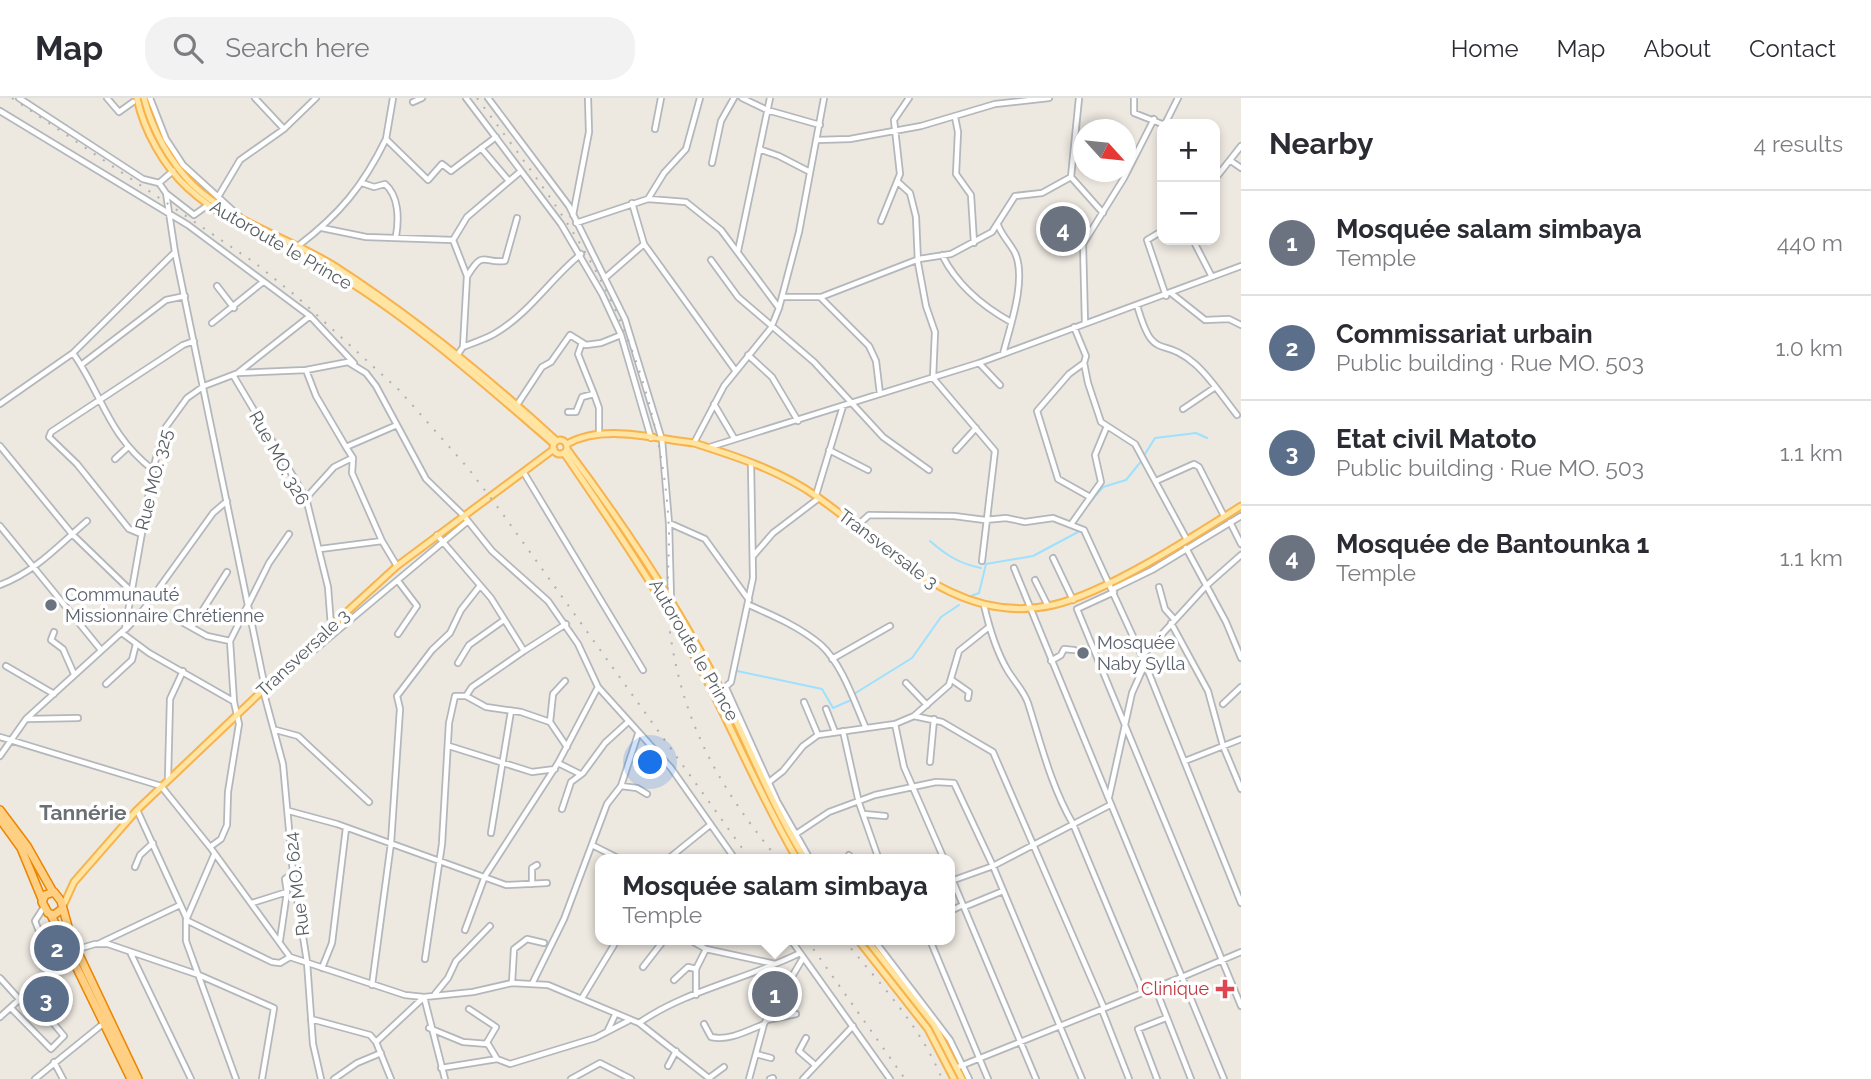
<!DOCTYPE html>
<html lang="en">
<head>
<meta charset="utf-8">
<style>
	:root { --surface:#fff; --page:#f2f2f3; --text:#2b2b33; --muted:#7c7c81; --line:#e1e1e2; --accent:#f0222c }
	body { margin:0; font-family:Raleway,sans-serif; background:var(--page); color:var(--text) }
	.controls { position:absolute; right:21px; top:21px; display:grid; overflow:hidden; border-radius:14px; box-shadow:0 4px 10px #0003 }
	.controls button { width:63px; height:63px; display:grid; place-items:center; padding:0; border:0; border-bottom:2px solid var(--line); background:var(--surface); color:var(--text); font:35px sans-serif }
	.compass { position:absolute; left:1073px; top:21px; width:63px; height:63px; border-radius:50%; background:var(--surface); box-shadow:0 4px 10px #0003; rotate:117deg }
	.you { position:absolute; left:651px; top:665px; width:24px; height:24px; margin:-18px; border:5px solid #fff; border-radius:50%; background:#1a73e8; box-shadow:0 0 0 10px #1a73e833 }
	.badge { display:grid; place-items:center; width:46px; height:46px; border-radius:50%; background:var(--accent); color:#fff; font-size:23px; font-weight:700 }
	.pin { position:absolute; translate:-50% -50%; border:4px solid #fff; box-shadow:0 2px 7px #0006 }
	.popup { position:absolute; left:595px; top:756px; width:360px; height:91px; box-sizing:border-box; display:grid; place-content:center; border-radius:14px; background:var(--surface); filter:drop-shadow(0 2px 5px #0005); font-size:23px; white-space:nowrap; color:var(--muted) }
	.popup b { font-size:26px; color:var(--text) }
	.popup::after { content:''; position:absolute; left:50%; top:100%; margin-left:-14px; border:14px solid transparent; border-top-color:var(--surface) }
	.list { margin:0; padding:0; list-style:none }
	h2 { display:flex; justify-content:space-between; align-items:center; height:91px; margin:0; padding:0 28px; font-size:30px }
	h2 small { font-size:23px; font-weight:400; color:var(--muted) }
	.list li { display:grid; grid-template-columns:46px 1fr auto; gap:21px; align-items:center; box-sizing:border-box; height:105px; padding:0 28px; border-top:2px solid var(--line) }
	.list b { display:block; font-size:26px; white-space:nowrap }
	.list p { margin:0; font-size:23px; white-space:nowrap; color:var(--muted) }
	.list em { font-size:23px; font-style:normal; color:var(--muted) }
	.icon { flex:none; width:38px; height:38px; fill:none; stroke:currentColor; stroke-width:2; stroke-linecap:round; stroke-linejoin:round }
	.map { position:relative; flex:none; width:1241px; height:981px; overflow:hidden }
	header { display:flex; align-items:center; gap:42px; box-sizing:border-box; height:98px; padding:0 35px; background:var(--surface); border-bottom:2px solid var(--line) }
	header strong { font-size:33px }
	nav { display:flex; gap:38px; margin-inline-start:auto; font-size:24px }
	.search { width:490px; height:63px; background:var(--page); display:flex; align-items:center; gap:18px; box-sizing:border-box; padding:0 24px; border-radius:28px; color:var(--muted); font-size:26px }
	main { display:flex }
	aside { flex:1; background:var(--surface) }
	.map>svg:first-child { display:block }
</style>
</head>
<body>
<header>
<strong>Map</strong>
<div class="search"><svg class="icon" aria-label="search" viewBox="0 0 24 24"><circle cx="10" cy="10" r="6"/><path d="M15 15l6 6"/></svg>Search here</div>
<nav><a>Home</a><a>Map</a><a>About</a><a>Contact</a></nav>
</header>
<main>
<div class="map">
<svg width="1241" height="981" viewBox="0 0 1241 981">
	<rect width="100%" height="100%" fill="#ede8e0"/>
	<g fill="none" stroke-linecap="round" stroke-linejoin="round">
		<!-- stream -->
		<path stroke="#9de1ff" stroke-width="2" d="M1145,356L1155,340L1196,335L1207,340
			M1085,410L1103,389L1126,382L1143,361
			M930,443C946,457 960,466 981,470
			M971,498L979,495L986,466L1033,458L1078,434
			M737,573L822,591L833,610L849,603
			M854,596L912,560L941,519L959,507"/>
		<!-- minor casing -->
		<g stroke="#b3b7bc" stroke-width="8">
			<path id="minor" d="M19,0L143,81L159,85L173,73
				M107,0L119,14L133,4
				M150,0L166,41L183,67L240,119
				M255,0L284,31
				M466,0L561,126L602,196L621,237L651,340
				M488,0L569,108L625,221L662,342L669,425L671,502
				M742,0L767,12L820,27
				M1079,0L1071,79L1103,115
				M1134,0V15L1162,26
				M413,4L422,0
				M0,13L188,127L310,218L354,265
				M955,19L958,34L956,76L971,97L974,145
				M1165,26L1178,0
				M655,31L661,0
				M386,41L393,0
				M817,42L850,41L921,28L995,6L1049,0
				M481,50L509,83
				M759,51L779,58L810,74
				M1231,63L1241,70
				M712,65L721,23L734,0
				M1215,81L1241,48
				M898,84L910,95L916,119L918,165L926,208L935,234L933,280L995,353L982,463
				M159,85L166,95L175,154L263,580L268,587
				M362,85L374,89L385,86C399,98 399,121 396,138
				M167,96L194,117L208,107
				M218,99L240,62L284,31L316,0
				M648,101L664,75L686,51L700,0
				M632,105L644,146L735,272
				M573,117L589,34L588,0
				M881,123L900,76L894,22L909,0
				M576,125L648,101L686,104L721,132L779,210
				M998,127C1002,138 1010,145 1015,155C1027,181 1010,229 1003,256
				M322,130L366,139L453,142L467,178L463,249L458,256
				M1162,133L1147,142L1166,198
				M453,142L467,119L521,73
				M1193,142L1211,177
				M298,148C340,116 363,88 386,41L428,82L442,66L451,73L496,39
				M738,153L770,0
				M942,157C957,187 982,208 1011,224
				M711,162L738,199L814,264L883,339L929,372
				M468,177C484,151 483,166 505,163L517,120
				M605,180L644,146
				M217,188L234,210
				M1171,195L1205,222L1229,221L1241,227
				M783,199H821L919,161L951,156L992,134L1015,98L1042,95L1071,79
				M821,200L869,248L876,263L880,296
				M1137,207C1154,267 1161,236 1195,266C1211,280 1224,301 1237,317
				M212,225L263,184
				M1085,225L1083,146L1124,80L1154,21
				M1074,229L1086,258L1084,265L1088,285L1101,324L1135,346L1186,440
				M582,245L578,256L594,296
				M463,249C473,245 485,241 494,236C529,216 550,181 581,156
				M73,255L175,154
				M748,257L772,279L798,323
				M979,265L1000,287
				M1084,265L1069,276L1037,313L1058,381L1090,399
				M81,267L166,202L185,198
				M306,272L316,298L346,349
				M239,274L310,218
				M233,277L306,400L328,489L331,528
				M0,306L73,255C103,298 107,336 153,372
				M714,306L734,340
				M517,307L542,269L551,264L570,237L586,247L601,245L621,237
				M1183,311L1214,290
				M568,314H576L582,299L594,296L599,310V335
				M694,345L724,288L771,230L779,210L799,134L824,0
				M0,348L72,436L130,492
				M710,349L979,265L1241,168
				M829,352L868,372
				M956,352L976,330
				M115,361L128,349
				M524,375L643,572
				M1156,383L1194,366L1199,369L1224,418
				M816,397L843,308
				M306,400L334,369L352,360
				M1230,424L1241,446
				M669,425L705,441L749,502
				M1072,425L1101,384L1095,357L1107,328
				M858,427L869,417L954,418L985,422L1006,420L1025,424L1053,420L1084,432L1142,558L1241,805
				M0,428L101,552
				M141,436L129,431L77,366L49,339L51,334L183,247L194,243
				M437,437L491,500L524,553L566,526
				M382,443L352,375L353,360L346,349L397,327
				M1186,450L1226,524L1241,560
				M320,451L382,443L397,468
				M754,457L773,435L819,400
				M1053,460L1073,502
				M1014,470L1182,879L1241,854
				M1035,482L1048,508
				M0,487C35,474 59,447 87,423
				M1159,489L1165,511L1174,521
				M1113,491L1152,472L1241,418
				M1114,494L1077,511L1241,908
				M749,507C774,518 800,529 821,547C842,566 854,603 865,628
				M984,507C989,529 996,553 1008,573C1014,583 1024,593 1028,605C1041,646 1051,688 1073,726L1143,894
				M171,518L207,538L230,543
				M1171,525L1208,593L1223,648L1241,691
				M192,529L227,474
				M126,531L141,515L213,415L227,403
				M54,534L51,542L63,551L74,576
				M122,535L149,555L233,603
				M398,536L417,508L398,483
				M303,554H312L468,423
				M1142,558L1206,488L1241,457
				M832,561L890,528
				M1051,563L1061,557L1064,551L1074,552
				M458,565L469,547L504,522
				M6,568L54,596
				M952,582L969,594L968,600
				M906,585L927,607
				M106,586L132,562L136,546
				M726,590L777,703L810,761
				M263,592L283,666L293,775L307,864L313,946L321,981
				M721,593L731,584L753,480L751,365
				M466,598L472,589L524,553
				M804,604L818,637
				M1223,606L1241,589
				M826,611L835,634
				M914,618L942,624L993,654L1104,910
				M27,621L78,620
				M550,624L553,596L565,583
				M895,626L904,669L944,761
				M276,632L298,638L369,704
				M843,633L859,705L878,759
				M0,639L161,688L210,749L290,859L405,897L424,899L473,894L512,885L548,887L639,925L710,981
				M449,648L532,674L555,671
				M0,658L26,621L125,531L153,372L163,333L187,300L204,288L238,275L306,272L348,264L366,275L376,288L426,381L464,418L492,453L548,503L578,546L598,589L671,670L735,761
				M1185,663L1241,641
				M930,664L934,621
				M558,665L580,676
				M168,681L170,601L183,573
				M769,684L783,673L803,648L818,637L895,626L914,618L949,587L959,553L989,529
				M621,688L637,690L647,696
				M1109,699L1132,595L1145,566
				M562,711L571,684L583,675L605,645L628,624
				M137,712L186,819
				M289,713L337,726L506,787L547,785
				M864,716L885,718
				M491,735L511,613
				M796,736L829,714L875,697L936,684L954,685L993,768L1082,981
				M592,747L620,761
				M210,749L221,741L227,727L228,694L239,626L234,604L230,543L269,465L289,436
				M214,757L186,822V843L236,981
				M668,761L710,727
				M847,761L849,757
				M135,769L140,757L153,745
				M950,776L1036,981
				M951,783L993,768L1110,707
				M532,786V770L537,767
				M252,805L287,794
				M964,809L1003,793
				M950,813L963,807
				M186,822L272,864L280,865L290,859
				M465,832L485,778L558,665L598,589
				M280,842L287,794L285,781L293,775
				M690,842L706,851L775,866
				M791,842L890,981
				M874,842L950,942L969,981
				M930,842L988,981
				M100,845L178,808
				M75,852L95,846H108L199,877L274,910L262,981
				M131,856L191,981
				M425,861L442,746L449,625L455,598H466L486,609L521,614L550,624L567,649
				M643,869L664,842
				M322,870L332,845L346,730
				M0,880L20,902
				M674,882L688,869L696,871
				M533,884L564,821L607,706L621,688L638,636
				M512,885L514,851L527,841L544,845
				M372,887L391,745L400,611L397,598L432,552L450,535L461,512L479,489
				M1155,889L1191,981
				M435,896L448,880L456,863L490,828
				M696,897V871L706,851
				M424,899L445,981
				M582,900L617,842
				M11,910L51,951L64,938L28,895
				M469,911L496,929L486,946
				M1102,912L1129,981
				M0,919L51,873L50,861L35,823L44,809
				M311,921L370,937L376,944L391,981
				M767,922L796,916
				M639,925C686,892 748,881 800,855
				M704,926L711,939C729,943 747,933 764,926
				M429,930L463,944L488,946L497,961
				M608,932L615,917
				M806,940L799,953L814,966
				M376,944L423,900
				M756,956L771,960
				M54,964L63,981
				M668,968L676,953
				M958,969L1182,879L1224,981
				M441,970L497,961L510,966L595,940L628,923
				M709,980L724,969
				M35,981L104,925
				M334,981L357,965L381,955
				M571,981L600,965L631,981
				M749,981L764,926L803,860
				M770,981L773,980
				M803,981L853,928
				M1157,981L1138,931L1166,920"/>
		</g>
		<!-- major casing -->
		<g stroke="#f7b34e" stroke-width="9">
			<path id="major" d="M137,0C144,33 164,69 189,91C229,128 282,144 327,170C409,218 482,284 554,346
				M144,0C152,32 170,64 193,87C233,125 290,140 336,169C415,220 487,279 557,343
				M553 349a7 7 0 1 1 14 0a7 7 0 1 1-14 0Z
				M567,346C603,325 655,341 694,345C735,358 781,373 816,398C890,449 954,529 1053,507C1106,495 1194,438 1241,408
				M567,351C624,427 679,509 722,594C750,650 772,708 805,761
				M564,355C612,425 661,497 701,571C734,634 761,700 797,761
				M63,808L74,784L137,712L303,554L397,468L554,351
				M858,842L928,931L954,981
				M867,842L934,927L962,981"/>
		</g>
		<!-- highway casing -->
		<g stroke="#ec8500" stroke-width="10">
			<path id="highway" d="M0,712L27,748L53,794
				M0,721L21,750L42,801
				M62,811L54,817L48,815L42,804L45,797L54,794L61,803L71,840L138,981
				M51,817L131,981"/>
		</g>
		<!-- minor -->
		<use href="#minor" stroke="#fff" stroke-width="4.5"/>
		<!-- major -->
		<use href="#major" stroke="#ffe4a2" stroke-width="5"/>
		<!-- highway -->
		<use href="#highway" stroke="#ffd084" stroke-width="7"/>
		<!-- rail -->
		<path stroke="#b0b1b2" stroke-width="2" stroke-dasharray="2 9" stroke-linecap="butt" d="M12,0L255,165L296,198L399,292L468,370L502,415L750,761
			M477,0C554,103 614,178 649,305C660,347 668,393 669,436C669,471 665,507 671,541C685,630 722,693 778,761
			M807,842L905,981
			M844,842C880,886 920,927 942,981"/>
	</g>
	<!-- markers -->
	<g fill="#6b7280" stroke="#fff" stroke-width="2.5">
		<circle cx="51" cy="507" r="7"/>
		<circle cx="1083" cy="555" r="7"/>
	</g>
	<path fill="#e0444e" stroke="#fff" stroke-width="2.5" d="M1221.5 880.5h7v7h7v7h-7v7h-7v-7h-7v-7h7z"/>
	<g text-anchor="middle" stroke-width="7" stroke-linejoin="round" paint-order="stroke">
		<!-- street labels -->
		<g font-size="18" fill="#595e62" stroke="#fff">
			<text transform="translate(281 147) rotate(30)" y="6">Autoroute le Prince</text>
			<text transform="translate(279 360) rotate(61)" y="6">Rue MO. 326</text>
			<text transform="translate(154 382) rotate(-76)" y="6">Rue MO. 325</text>
			<text transform="translate(888 451) rotate(37)" y="6">Transversale 3</text>
			<text transform="translate(694 552) rotate(60)" y="6">Autoroute le Prince</text>
			<text transform="translate(303 555) rotate(-43)" y="6">Transversale 3</text>
			<text transform="translate(297 786) rotate(-97)" y="6">Rue MO. 624</text>
		</g>
		<!-- worship labels -->
		<g font-size="18" fill="#5b616d" stroke="#fff" text-anchor="start">
			<text x="65" y="503">Communauté<tspan x="65" dy="21">Missionnaire Chrétienne</tspan></text>
			<text x="1097" y="551">Mosquée<tspan x="1097" dy="21">Naby Sylla</tspan></text>
		</g>
		<!-- health labels -->
		<g font-size="18" fill="#be3a42" stroke="#fff" text-anchor="end">
			<text x="1209" y="897">Clinique</text>
		</g>
		<!-- quarter labels -->
		<g font-size="21" font-weight="bold" fill="#6a7074" stroke="#fff">
			<text x="83" y="722">Tannérie</text>
		</g>
	</g>
</svg>
<div class="controls">
<button>+</button>
<button>−</button>
</div>
<svg class="compass" viewBox="-18 -18 36 36"><path d="M0-13l5 13h-10z" fill="#e53935"/><path d="M0 13l5-13h-10z" fill="#7c7c81"/></svg>
<div class="you"></div>
<div class="pin badge" style="left:775px;top:896px;background:#6b7280">1</div>
<div class="popup"><b>Mosquée salam simbaya</b>Temple</div>
<div class="pin badge" style="left:57px;top:850px;background:#5c6f8a">2</div>
<div class="pin badge" style="left:46px;top:901px;background:#5c6f8a">3</div>
<div class="pin badge" style="left:1063px;top:131px;background:#6b7280">4</div>
</div>
<aside>
<h2>Nearby<small>4 results</small></h2>
<ul class="list">
<li><span class="badge" style="background:#6b7280">1</span><div><b>Mosquée salam simbaya</b><p>Temple</p></div><em>440 m</em></li>
<li><span class="badge" style="background:#5c6f8a">2</span><div><b>Commissariat urbain</b><p>Public building · Rue MO. 503</p></div><em>1.0 km</em></li>
<li><span class="badge" style="background:#5c6f8a">3</span><div><b>Etat civil Matoto</b><p>Public building · Rue MO. 503</p></div><em>1.1 km</em></li>
<li><span class="badge" style="background:#6b7280">4</span><div><b>Mosquée de Bantounka 1</b><p>Temple</p></div><em>1.1 km</em></li>
</ul>
</aside>
</main>
</body>
</html>
